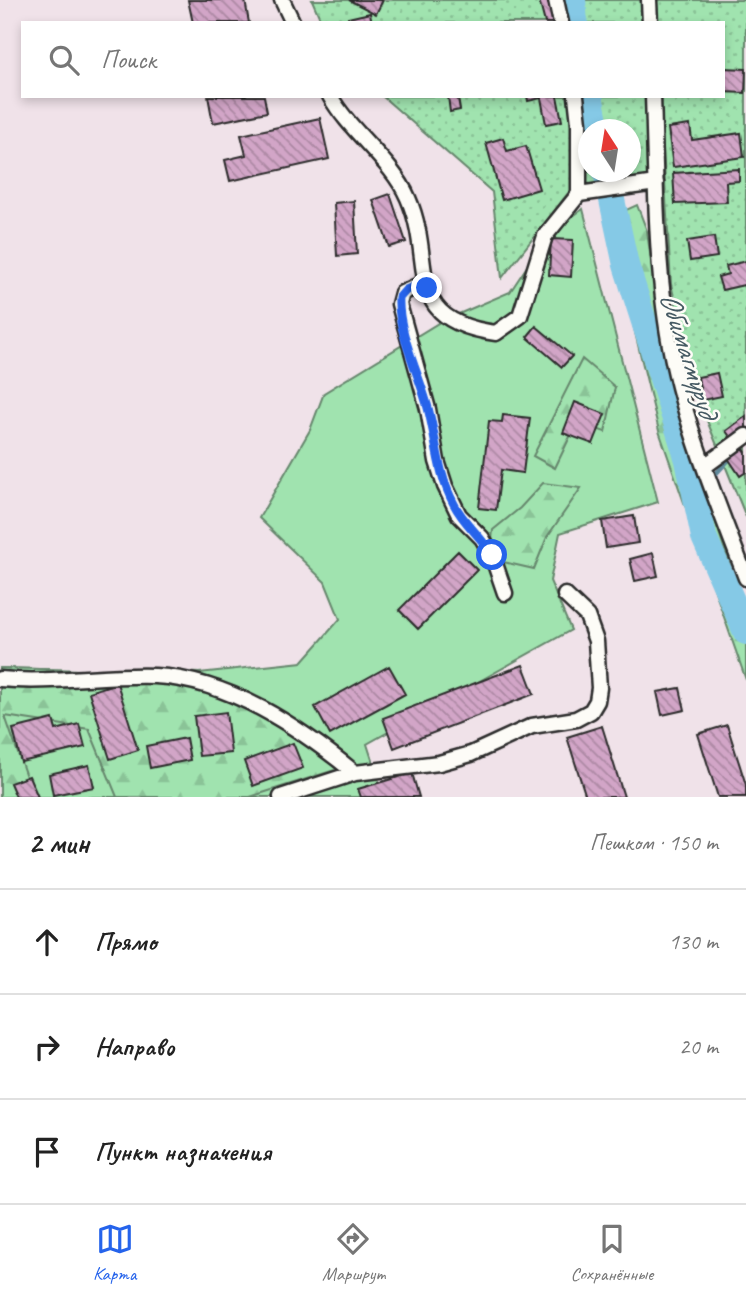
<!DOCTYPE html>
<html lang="ru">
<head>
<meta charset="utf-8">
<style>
	:root { --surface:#fff; --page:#f6f6f6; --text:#222; --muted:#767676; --line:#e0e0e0; --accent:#2563eb }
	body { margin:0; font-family:Caveat,sans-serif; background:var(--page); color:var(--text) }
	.compass { position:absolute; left:578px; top:119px; width:63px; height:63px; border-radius:50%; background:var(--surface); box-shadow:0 4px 10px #0003; rotate:348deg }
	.stop { position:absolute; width:21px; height:21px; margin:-16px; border:5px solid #2563eb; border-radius:50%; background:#fff }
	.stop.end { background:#2563eb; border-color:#fff; box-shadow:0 2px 7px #0008 }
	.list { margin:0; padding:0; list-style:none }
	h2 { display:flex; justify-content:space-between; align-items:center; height:91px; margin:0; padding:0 28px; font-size:30px }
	h2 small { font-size:23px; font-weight:400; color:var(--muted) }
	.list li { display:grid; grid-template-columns:46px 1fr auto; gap:21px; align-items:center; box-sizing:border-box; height:105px; padding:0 28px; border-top:2px solid var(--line) }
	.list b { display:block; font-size:26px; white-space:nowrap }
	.list em { font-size:23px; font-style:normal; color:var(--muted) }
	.icon { flex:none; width:38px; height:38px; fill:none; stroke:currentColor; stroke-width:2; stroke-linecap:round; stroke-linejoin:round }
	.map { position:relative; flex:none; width:746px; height:797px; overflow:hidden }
	.search { position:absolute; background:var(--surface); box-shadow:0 4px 10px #0003; left:21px; right:21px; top:21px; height:77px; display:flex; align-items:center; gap:18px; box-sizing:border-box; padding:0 24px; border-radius:0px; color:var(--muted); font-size:26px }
	.sheet { height:406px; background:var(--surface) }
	nav { display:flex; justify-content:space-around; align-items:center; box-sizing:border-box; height:98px; border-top:2px solid var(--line); background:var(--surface); font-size:19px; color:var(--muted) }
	nav a { display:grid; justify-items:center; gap:4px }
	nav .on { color:var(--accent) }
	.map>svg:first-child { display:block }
</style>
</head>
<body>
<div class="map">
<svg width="746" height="797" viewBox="0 0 746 797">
	<defs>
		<pattern id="forest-firs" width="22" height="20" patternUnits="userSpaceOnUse" patternTransform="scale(1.75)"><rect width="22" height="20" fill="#a0e3af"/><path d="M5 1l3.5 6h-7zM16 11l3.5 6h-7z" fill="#8ac397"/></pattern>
		<pattern id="park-dots" width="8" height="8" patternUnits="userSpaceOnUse" patternTransform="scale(1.75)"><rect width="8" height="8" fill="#a0e3af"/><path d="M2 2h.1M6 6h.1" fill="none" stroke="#8ac397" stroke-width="1.8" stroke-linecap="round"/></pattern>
		<pattern id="building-back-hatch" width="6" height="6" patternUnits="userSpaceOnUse" patternTransform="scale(1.75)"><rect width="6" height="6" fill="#d2a5c7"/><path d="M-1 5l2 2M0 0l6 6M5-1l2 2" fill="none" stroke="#ab87a2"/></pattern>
	</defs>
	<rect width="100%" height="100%" fill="#f0e2e9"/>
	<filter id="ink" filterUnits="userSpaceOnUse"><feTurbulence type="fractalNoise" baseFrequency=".0143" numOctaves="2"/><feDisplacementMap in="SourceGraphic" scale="14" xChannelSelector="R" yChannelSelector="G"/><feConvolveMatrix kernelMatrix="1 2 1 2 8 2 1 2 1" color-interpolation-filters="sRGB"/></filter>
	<g filter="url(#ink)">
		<!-- grass -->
		<path fill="#a0e3af" stroke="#66876d" stroke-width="2" d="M583,209L658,502L560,533L550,581L571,630L367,744L384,797H0V668L199,673L302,662L340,619L325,582L259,518L310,430L324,393L440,322L510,292L549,233Z"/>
		<!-- forest -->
		<path fill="url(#forest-firs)" stroke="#66876d" stroke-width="2" d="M637,205L647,231L663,347L679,411L746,614V680L659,431L630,312L615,215Z
			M582,359L615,387L605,432L577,422L555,468L533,456Z
			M543,483L581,488L547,537L534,569L490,559L493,530L520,508Z
			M0,668L199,673L277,713L338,769L250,797H117L89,729L5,716L33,797H0Z"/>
		<!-- park -->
		<path fill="url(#park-dots)" stroke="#66876d" stroke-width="2" fill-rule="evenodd" d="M312,0H649L650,23H322Z
			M653,0H746V517L697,396L671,284L660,96H723V23H655Z
			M382,96H653L657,179L602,183L569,192L502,278L492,192ZM588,130H630V172H588Z"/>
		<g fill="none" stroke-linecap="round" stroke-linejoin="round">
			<!-- stream -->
			<path stroke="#618a9b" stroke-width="4.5" d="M696,495L741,447"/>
			<!-- river -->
			<path stroke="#85c9e6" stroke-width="26" d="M573,0L575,23
				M590,96L597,130
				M606,172L626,265L688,460L704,537L746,632"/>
		</g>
		<!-- building -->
		<path fill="url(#building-back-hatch)" stroke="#2b2b2b" stroke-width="2" d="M188,0H245L249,23H193Z
			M349,0H383L376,14Z
			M539,0H553L559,23H545Z
			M370,13L372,23H349L348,18Z
			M723,68L746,69L745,93L723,92Z
			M208,96H264L267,112L213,123Z
			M448,96H470L458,98L460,110L450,112Z
			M527,96H557L562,121L546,124L541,98L528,101Z
			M320,118L329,159L230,181L225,160L246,155L241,135Z
			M690,125L692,140L741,133L744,157L673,167L668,128Z
			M503,138L507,151L526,146L539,189L502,200L486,143Z
			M739,169V181L726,182L727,202L675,204L673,173Z
			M390,194L406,242L389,247L373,200Z
			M354,201L357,254L337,256L334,203Z
			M714,237L717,257L690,261L687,241Z
			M551,239L573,240L571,277L549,275Z
			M746,261V294L744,285L722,290L718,277L728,274L726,266Z
			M536,326L572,356L562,367L527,337Z
			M717,373L722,396L702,400L698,377Z
			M575,402L605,414L593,444L563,433Z
			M503,415L530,418L523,473L501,470L496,510L479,508L489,421L502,422Z
			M746,416V431L733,441L726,431Z
			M743,448L746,452V472L740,476L728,458Z
			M634,516L638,543L606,548L602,521Z
			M458,551L477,570L418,629L399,610Z
			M653,553L658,576L635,581L630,559Z
			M523,665L534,694L394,748L383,718Z
			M389,666L405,694L330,735L315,707Z
			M117,683L138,750L110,759L89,692Z
			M680,688L685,710L662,715L657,692Z
			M226,712L231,753L199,756L194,716Z
			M53,719L56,730L79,724L85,747L21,762L13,729Z
			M727,725L746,785V797H718L698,734Z
			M602,726L624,797H586L567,737Z
			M186,738L190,760L150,768L146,746Z
			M293,743L303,768L253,786L244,761Z
			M89,765L94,787L53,795L49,774Z
			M412,773L419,797H361L358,789Z
			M29,776L38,797H16L10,783Z"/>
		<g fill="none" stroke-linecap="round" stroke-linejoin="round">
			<!-- minor casing -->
			<g stroke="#2b2b2b" stroke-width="19">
				<path id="minor" d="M282,0L293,23
					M556,0L561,23
					M649,0L650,23
					M330,96C350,132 392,161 408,198C437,264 399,320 496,333L520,316L545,236L579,194V123L576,96
					M653,96C656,182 655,271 672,356C686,428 720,509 746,578
					M579,194L656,183
					M426,282L402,293L399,304L428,409L437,461L445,486L459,515L482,538L492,555L505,593
					M705,466L746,436
					M0,679C51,684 104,674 155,676C230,680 299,727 355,773
					M281,797L355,773L439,763L471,754L532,726L576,719L591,711L597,701L599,688L596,641L587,616L565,595"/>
			</g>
			<!-- minor -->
			<use href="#minor" stroke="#fdfcf7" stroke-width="14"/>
		</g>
	</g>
	<g fill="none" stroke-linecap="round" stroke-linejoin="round" filter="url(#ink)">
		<!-- route -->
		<path stroke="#2563eb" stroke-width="9" d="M427,288L426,282L406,290L399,298C397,332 421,378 429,412C437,444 438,475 454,504C464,524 481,536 492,555"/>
	</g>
	<g text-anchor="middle" stroke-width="5" stroke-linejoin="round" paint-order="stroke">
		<!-- water labels -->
		<g font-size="30" font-style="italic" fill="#465a63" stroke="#fdfcf7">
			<text transform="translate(689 354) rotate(72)" y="10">Обимагмуруд</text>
		</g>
	</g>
</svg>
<svg class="compass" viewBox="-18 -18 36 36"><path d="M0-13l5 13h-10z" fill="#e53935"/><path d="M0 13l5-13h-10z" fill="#767676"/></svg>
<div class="stop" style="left:492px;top:555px"></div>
<div class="stop end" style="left:427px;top:288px"></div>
<div class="search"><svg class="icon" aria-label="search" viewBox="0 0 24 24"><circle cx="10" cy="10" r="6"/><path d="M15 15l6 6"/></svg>Поиск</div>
</div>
<section class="sheet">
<h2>2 мин<small>Пешком · 150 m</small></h2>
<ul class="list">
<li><svg class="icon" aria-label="ahead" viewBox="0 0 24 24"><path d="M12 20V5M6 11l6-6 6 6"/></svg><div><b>Прямо</b></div><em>130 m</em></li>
<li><svg class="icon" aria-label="right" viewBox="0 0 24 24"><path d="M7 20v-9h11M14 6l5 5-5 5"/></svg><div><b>Направо</b></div><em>20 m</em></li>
<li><svg class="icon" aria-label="arrive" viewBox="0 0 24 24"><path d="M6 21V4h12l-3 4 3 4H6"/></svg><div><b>Пункт назначения</b></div></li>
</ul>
</section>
<nav>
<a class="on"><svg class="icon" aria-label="map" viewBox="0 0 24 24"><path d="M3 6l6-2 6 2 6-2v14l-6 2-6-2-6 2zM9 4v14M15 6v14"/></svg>Карта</a>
<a><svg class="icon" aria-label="directions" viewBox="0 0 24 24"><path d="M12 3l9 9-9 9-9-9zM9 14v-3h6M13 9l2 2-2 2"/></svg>Маршрут</a>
<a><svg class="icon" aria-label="saved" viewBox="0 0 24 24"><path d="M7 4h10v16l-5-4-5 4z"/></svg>Сохранённые</a>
</nav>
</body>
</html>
